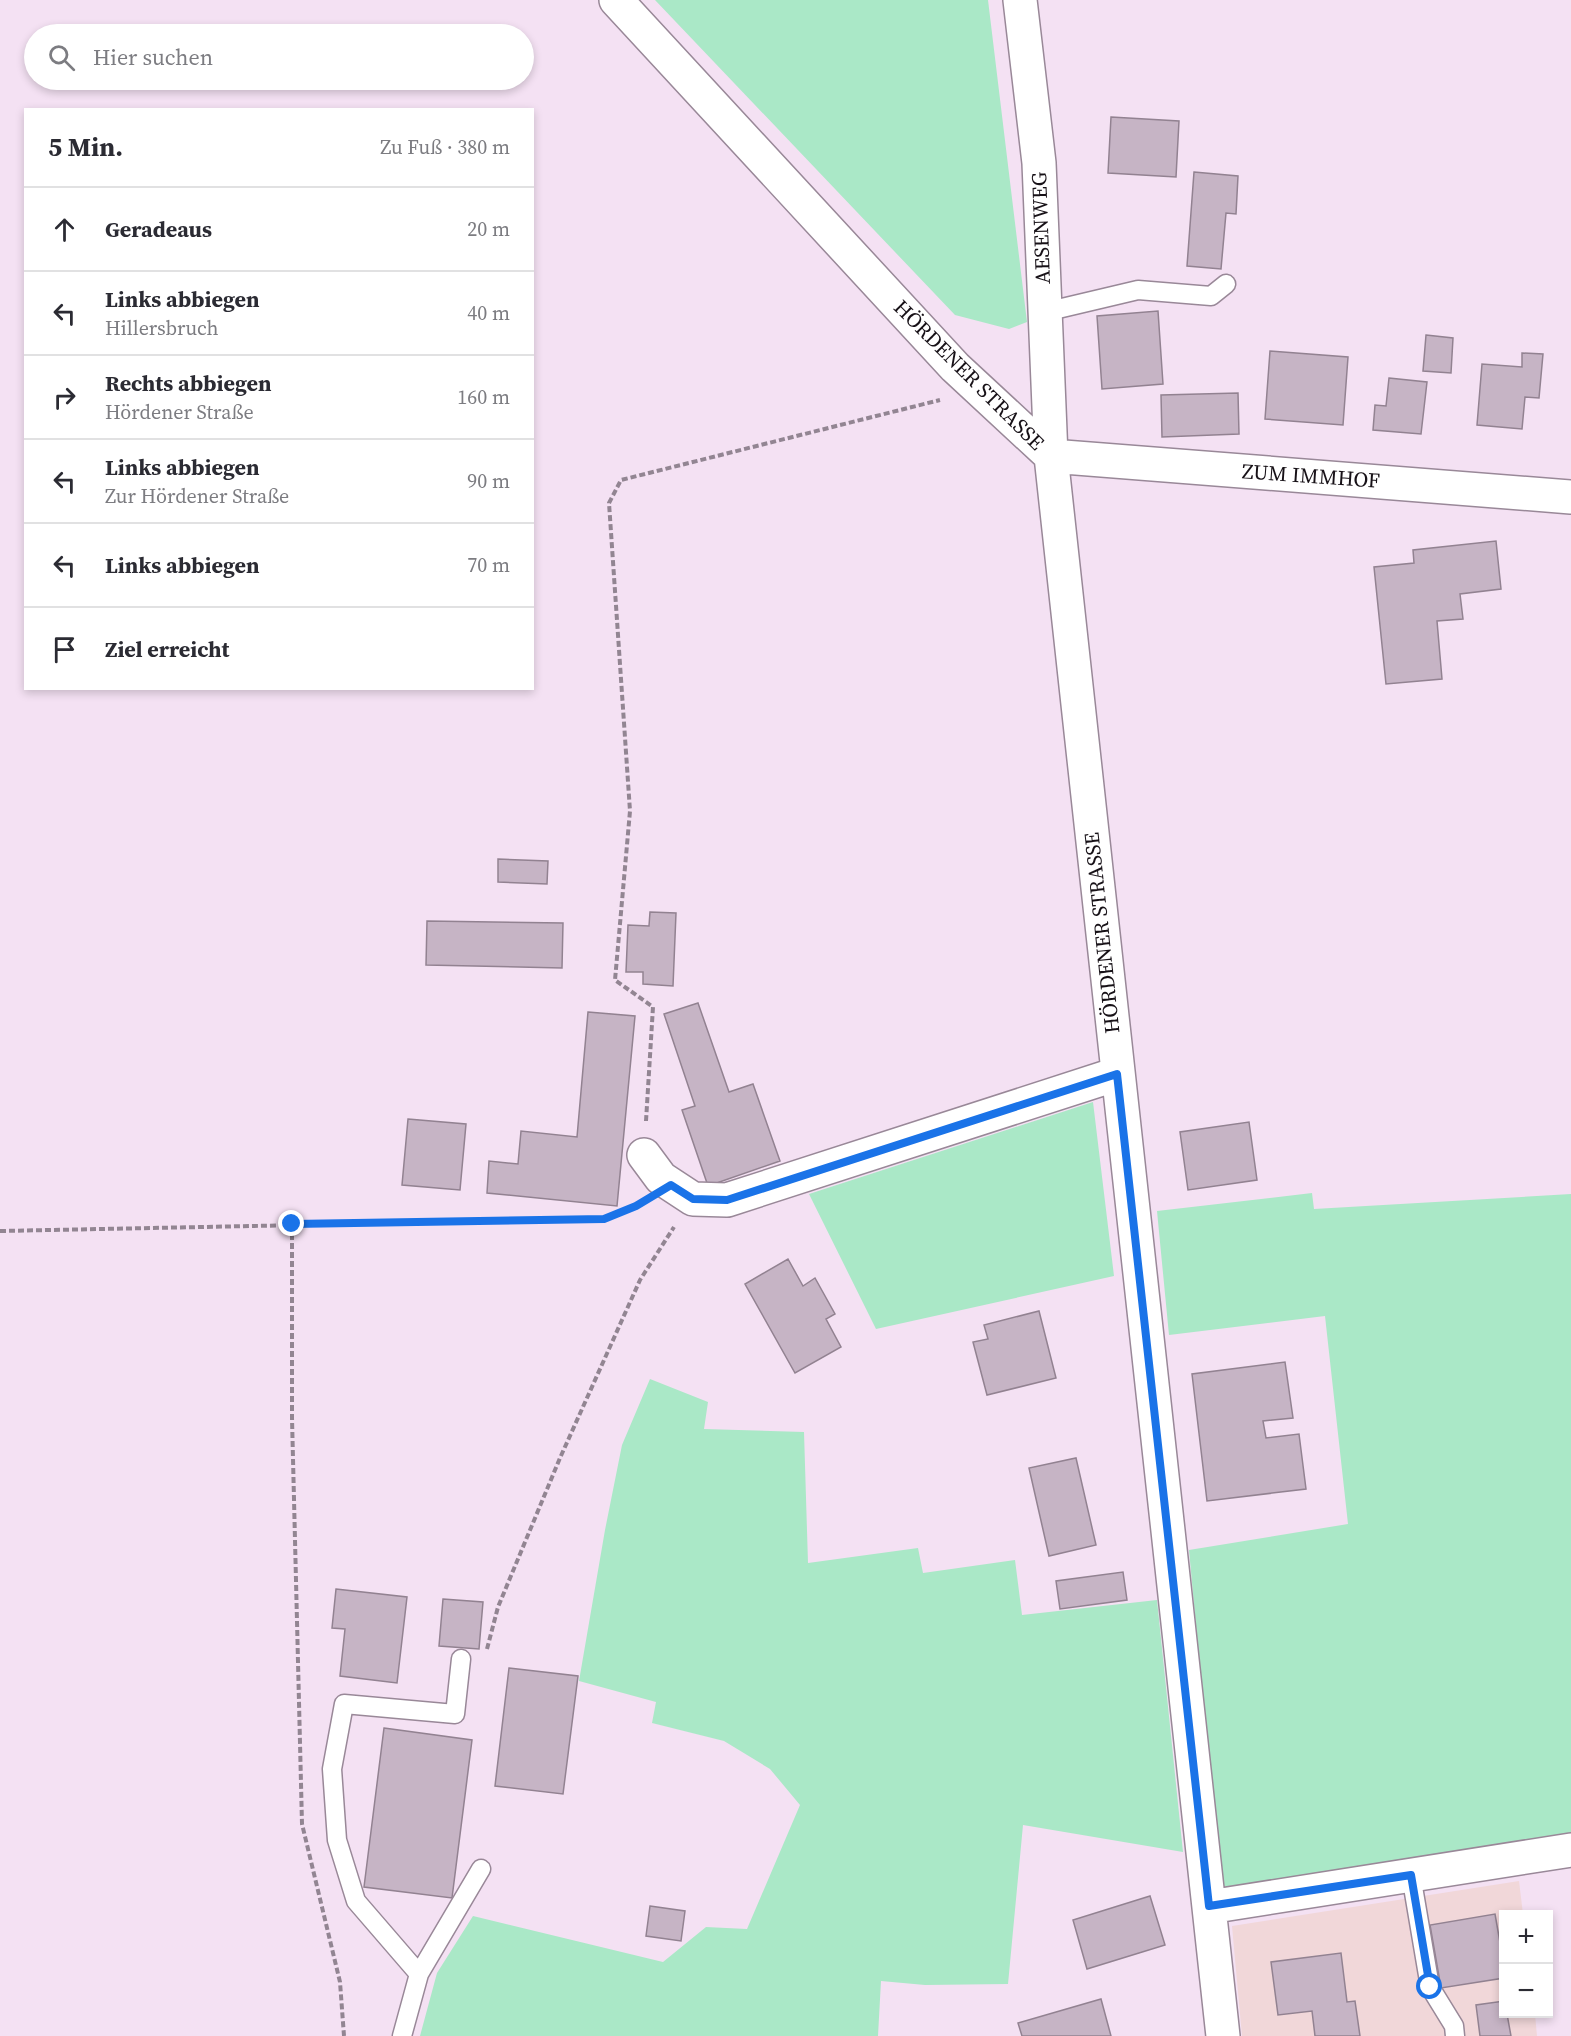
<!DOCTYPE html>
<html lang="de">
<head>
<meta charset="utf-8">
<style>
	:root { --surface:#fff; --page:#f2f2f3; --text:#2b2b33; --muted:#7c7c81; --line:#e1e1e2 }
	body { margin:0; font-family:"Source Serif 4",serif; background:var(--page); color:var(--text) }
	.controls { position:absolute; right:18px; bottom:18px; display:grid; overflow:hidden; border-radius:0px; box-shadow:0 3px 9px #0003 }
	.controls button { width:54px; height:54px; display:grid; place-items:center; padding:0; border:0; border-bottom:2px solid var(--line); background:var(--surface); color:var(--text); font:30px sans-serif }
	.stop { position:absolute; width:18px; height:18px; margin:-14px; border:4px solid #1a73e8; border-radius:50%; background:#fff }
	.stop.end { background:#1a73e8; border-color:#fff; box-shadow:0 2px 6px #0008 }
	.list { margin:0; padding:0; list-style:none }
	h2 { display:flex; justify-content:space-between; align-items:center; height:78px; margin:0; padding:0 24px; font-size:26px }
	h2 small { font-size:20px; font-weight:400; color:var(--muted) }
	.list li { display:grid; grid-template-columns:39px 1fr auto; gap:18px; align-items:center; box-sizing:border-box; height:84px; padding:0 24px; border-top:2px solid var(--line) }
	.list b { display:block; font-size:22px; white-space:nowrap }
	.list p { margin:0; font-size:20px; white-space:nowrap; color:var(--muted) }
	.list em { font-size:20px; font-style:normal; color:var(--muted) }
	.icon { flex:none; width:33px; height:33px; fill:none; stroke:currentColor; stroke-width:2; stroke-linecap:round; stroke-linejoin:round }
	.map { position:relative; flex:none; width:1571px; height:2036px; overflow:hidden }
	.search { position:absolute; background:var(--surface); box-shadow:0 3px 9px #0003; left:24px; top:24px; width:510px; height:66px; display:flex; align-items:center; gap:15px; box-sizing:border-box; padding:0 21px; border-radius:33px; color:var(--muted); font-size:22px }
	.panel { position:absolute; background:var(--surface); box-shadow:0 3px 9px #0003; left:24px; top:108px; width:510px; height:582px; border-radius:0px }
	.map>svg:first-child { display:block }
</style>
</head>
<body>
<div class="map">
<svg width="1571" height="2036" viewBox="0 0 1571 2036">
	<rect width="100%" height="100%" fill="#f4e1f3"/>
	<!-- commercial -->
	<path fill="#f1d7d9" d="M1519,1881L1523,1914H1504V2014H1535L1537,2036H1242L1232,1926Z"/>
	<!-- green -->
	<path fill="#aae8c7" d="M655,0H988L1027,322L1009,329L955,315Z
		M1093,1102L1114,1276L876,1329L809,1194Z
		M1312,1193L1314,1209L1571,1194V1838L1381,1870L1220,1887L1189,1550L1348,1524L1325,1316L1169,1335L1157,1211Z
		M650,1379L708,1402L704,1429L804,1432L808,1563L918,1548L923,1573L1015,1560L1022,1615L1157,1600L1183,1852L1023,1825L1008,1984L925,1985L881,1981L878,2036H420L437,1973L473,1916L663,1962L706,1927L747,1929L800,1805L770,1769L724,1741L652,1723L656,1702L579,1681L605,1530L622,1445Z"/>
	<!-- building -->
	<path fill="#c6b4c5" stroke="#928291" stroke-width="1.5" d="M1111,117L1179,121L1176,177L1108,173Z
		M1194,172L1238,176L1236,214L1226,213L1221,269L1187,266Z
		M1158,311L1163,384L1102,389L1097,316Z
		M1426,335L1453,338L1451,373L1423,371Z
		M1270,351L1348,357L1343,425L1265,419Z
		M1522,353L1543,354L1539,398L1525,397L1522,429L1477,425L1482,364L1522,367Z
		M1389,378L1427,382L1421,434L1373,430L1375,405L1386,406Z
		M1238,393L1239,434L1162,437L1161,395Z
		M1496,541L1501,589L1460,594L1463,619L1437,621L1442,679L1386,684L1374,567L1414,563L1413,550Z
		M498,859L548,861L547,884L498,882Z
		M650,912L676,913L673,986L643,984V972H626L628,925L649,926Z
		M427,921L563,923L562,968L426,965Z
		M698,1003L729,1092L753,1084L780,1161L708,1186L682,1110L695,1106L664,1014Z
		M588,1012L635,1016L617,1206L487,1193L489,1161L518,1164L521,1131L577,1137Z
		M408,1119L466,1124L460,1190L402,1185Z
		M1249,1122L1257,1180L1188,1190L1180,1132Z
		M788,1259L803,1286L815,1278L835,1314L826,1319L841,1347L795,1373L745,1284Z
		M1039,1311L1056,1378L987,1395L973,1342L988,1339L984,1325Z
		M1285,1362L1293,1418L1263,1421L1266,1438L1299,1434L1306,1489L1207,1501L1192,1374Z
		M1076,1458L1096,1545L1049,1556L1029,1468Z
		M1123,1572L1127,1600L1060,1609L1056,1581Z
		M336,1589L407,1597L397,1683L340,1676L345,1629L332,1628Z
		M443,1599L483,1602L479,1649L439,1646Z
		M509,1668L578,1676L563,1794L495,1786Z
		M384,1728L472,1740L452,1898L364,1887Z
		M1150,1896L1165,1945L1087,1969L1073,1920Z
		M650,1906L685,1911L681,1941L646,1936Z
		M1495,1914L1504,1965V1978L1441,1988L1430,1925Z
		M1341,1953L1347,2002L1355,2001L1360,2036H1315L1312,2011L1278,2015L1271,1962Z
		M1101,1999L1111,2036H1022L1018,2023Z
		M1504,2001V2014H1507L1511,2036H1480L1476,2005Z"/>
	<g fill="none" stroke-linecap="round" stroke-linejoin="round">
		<!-- lane casing -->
		<g stroke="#998898" stroke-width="21">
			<path id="lane" d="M1045,312L1138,290L1211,296L1226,284
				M1411,1875L1430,1987L1454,2026L1455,2036
				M419,1974L481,1869
				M402,2036L419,1974L356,1901L337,1840L332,1769L344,1704L455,1714L461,1659"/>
		</g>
		<!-- street casing -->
		<g stroke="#998898" stroke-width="36">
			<path id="street" d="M616,0L955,367L1051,456L1223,2036
				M1020,0L1039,163L1051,456L1571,497
				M644,1155L661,1178L693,1199L727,1200L1117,1074
				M1209,1907L1571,1850"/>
		</g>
		<!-- path -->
		<path stroke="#928592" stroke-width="4" stroke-dasharray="6 3" stroke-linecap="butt" d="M646,1121L653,1007L615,980L630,811L609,503L621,480L940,400
			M292,1225V1418L302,1824L340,1982L344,2036
			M0,1231L604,1219L641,1203
			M487,1649L498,1607L560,1458L640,1280L674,1227"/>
		<!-- lane -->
		<use href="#lane" stroke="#fff" stroke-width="18"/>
		<!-- street -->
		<use href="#street" stroke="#fff" stroke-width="33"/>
	</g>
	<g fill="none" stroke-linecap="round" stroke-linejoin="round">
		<!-- route -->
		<path stroke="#1a73e8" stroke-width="8" d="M292,1224L604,1219L636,1206L671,1185L693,1199L727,1200L1117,1074L1209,1906L1411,1875L1430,1987"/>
	</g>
	<g text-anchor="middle" stroke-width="4.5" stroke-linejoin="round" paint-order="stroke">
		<!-- street labels -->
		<g font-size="21" fill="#171117" stroke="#fff">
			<text transform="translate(1041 228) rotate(-92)" y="7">AESENWEG</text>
			<text transform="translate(969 375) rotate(45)" y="7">HÖRDENER STRASSE</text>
			<text transform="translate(1311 476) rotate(4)" y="7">ZUM IMMHOF</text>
			<text transform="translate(1102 933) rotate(-96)" y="7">HÖRDENER STRASSE</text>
		</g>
	</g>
</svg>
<div class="controls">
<button>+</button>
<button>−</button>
</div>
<div class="stop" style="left:1430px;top:1987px"></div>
<div class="stop end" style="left:292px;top:1224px"></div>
<div class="search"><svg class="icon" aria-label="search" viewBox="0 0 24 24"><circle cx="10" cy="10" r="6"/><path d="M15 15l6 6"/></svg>Hier suchen</div>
<section class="panel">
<h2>5 Min.<small>Zu Fuß · 380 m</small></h2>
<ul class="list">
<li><svg class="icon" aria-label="ahead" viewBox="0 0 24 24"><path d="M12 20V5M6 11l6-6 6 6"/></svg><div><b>Geradeaus</b></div><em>20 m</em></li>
<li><svg class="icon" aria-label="left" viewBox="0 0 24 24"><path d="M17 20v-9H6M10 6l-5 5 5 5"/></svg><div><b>Links abbiegen</b><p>Hillersbruch</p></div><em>40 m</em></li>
<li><svg class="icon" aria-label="right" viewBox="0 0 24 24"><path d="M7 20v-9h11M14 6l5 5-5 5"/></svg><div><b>Rechts abbiegen</b><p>Hördener Straße</p></div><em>160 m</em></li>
<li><svg class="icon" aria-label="left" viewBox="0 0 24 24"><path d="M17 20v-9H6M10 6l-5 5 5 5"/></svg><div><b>Links abbiegen</b><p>Zur Hördener Straße</p></div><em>90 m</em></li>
<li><svg class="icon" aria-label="left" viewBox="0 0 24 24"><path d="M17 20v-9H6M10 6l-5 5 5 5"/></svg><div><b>Links abbiegen</b></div><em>70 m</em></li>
<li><svg class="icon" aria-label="arrive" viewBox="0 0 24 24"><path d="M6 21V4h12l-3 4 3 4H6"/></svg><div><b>Ziel erreicht</b></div></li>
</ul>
</section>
</div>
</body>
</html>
